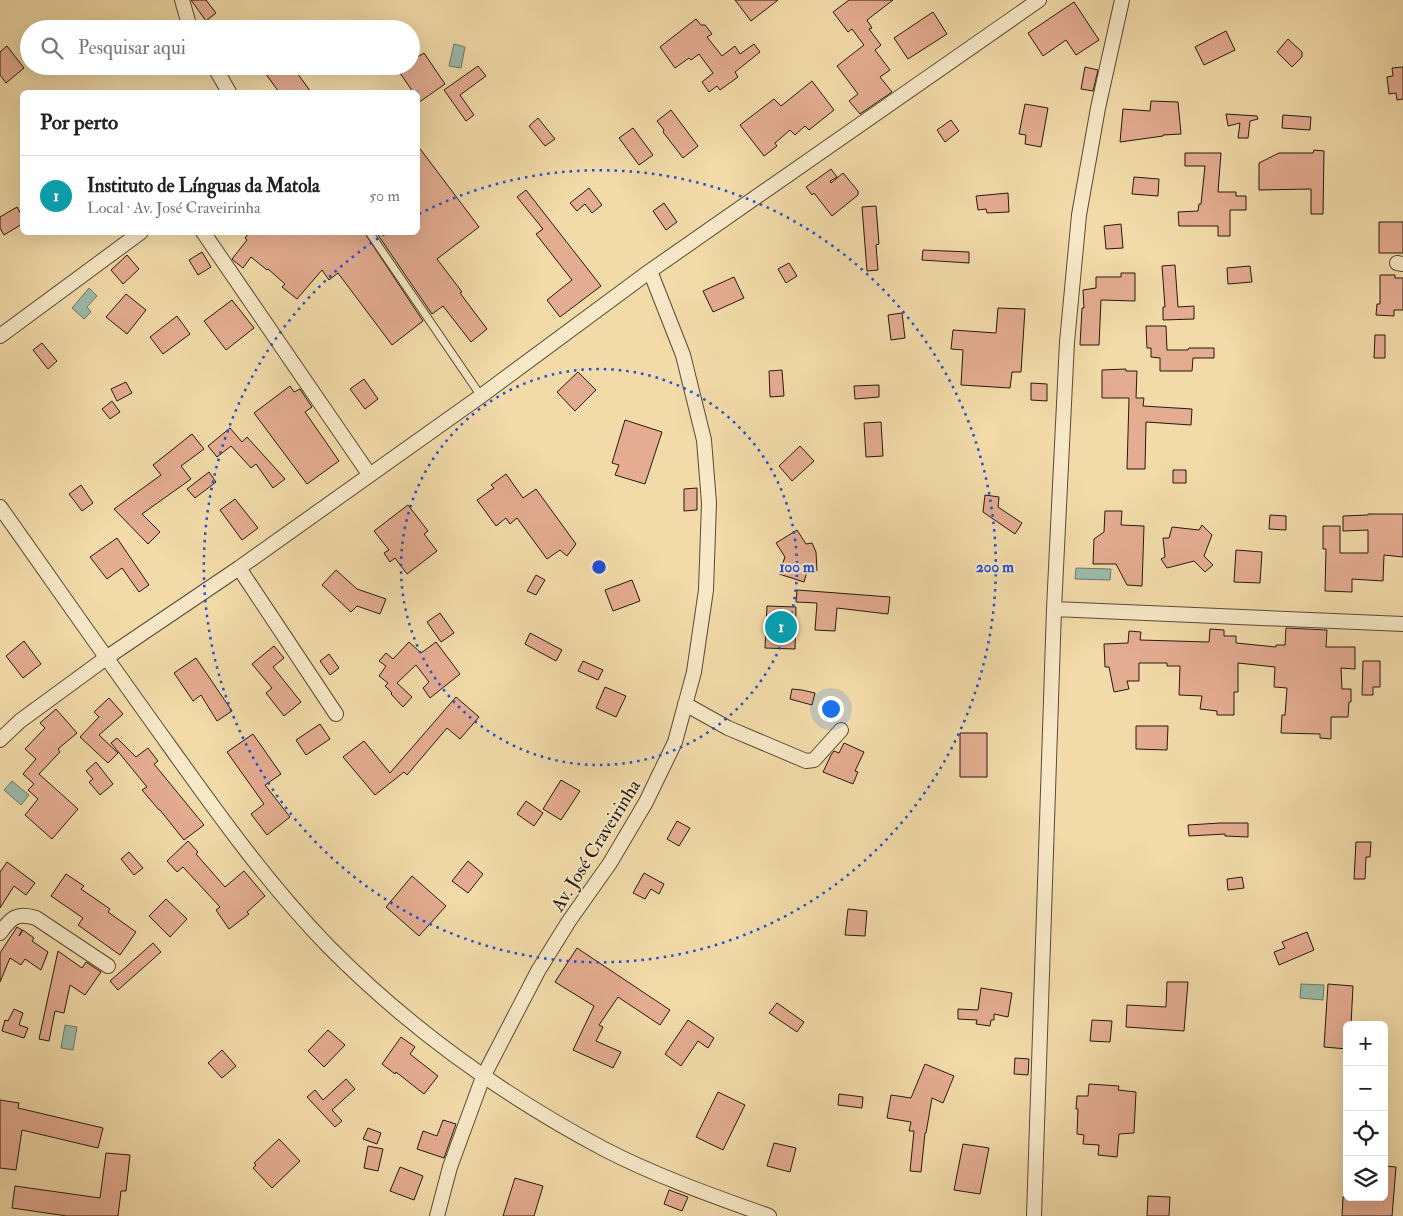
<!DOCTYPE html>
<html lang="pt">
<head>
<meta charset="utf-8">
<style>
	:root { --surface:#fff; --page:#f6f6f6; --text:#222; --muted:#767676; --line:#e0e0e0; --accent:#8f2418 }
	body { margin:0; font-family:"IM FELL Double Pica",serif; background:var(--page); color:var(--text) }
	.controls { position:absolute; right:15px; bottom:15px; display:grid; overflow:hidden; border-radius:8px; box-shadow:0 5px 20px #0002 }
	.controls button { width:45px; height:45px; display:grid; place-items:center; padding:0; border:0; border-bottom:1px solid var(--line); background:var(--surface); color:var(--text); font:25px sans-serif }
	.you { position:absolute; left:830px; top:708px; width:18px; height:18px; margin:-12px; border:4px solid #fff; border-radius:50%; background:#1a73e8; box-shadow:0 0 0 8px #1a73e833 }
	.badge { display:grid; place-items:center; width:32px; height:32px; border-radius:50%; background:var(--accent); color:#fff; font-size:16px; font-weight:700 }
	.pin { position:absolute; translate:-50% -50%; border:2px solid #fff; box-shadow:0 1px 5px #0006 }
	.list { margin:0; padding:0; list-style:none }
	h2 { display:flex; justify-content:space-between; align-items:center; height:65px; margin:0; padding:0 20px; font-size:21px }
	h2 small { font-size:16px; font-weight:400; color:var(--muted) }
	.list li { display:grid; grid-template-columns:32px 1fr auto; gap:15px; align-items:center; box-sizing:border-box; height:80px; padding:0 20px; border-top:1px solid var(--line) }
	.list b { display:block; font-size:19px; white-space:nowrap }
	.list p { margin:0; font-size:16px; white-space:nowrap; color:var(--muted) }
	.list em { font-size:16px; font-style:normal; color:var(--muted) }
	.icon { flex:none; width:28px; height:28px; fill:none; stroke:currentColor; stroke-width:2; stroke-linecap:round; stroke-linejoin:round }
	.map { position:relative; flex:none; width:1403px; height:1216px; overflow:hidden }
	.search { position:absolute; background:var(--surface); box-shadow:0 5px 20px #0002; left:20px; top:20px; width:400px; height:55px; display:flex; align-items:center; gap:12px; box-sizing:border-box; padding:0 18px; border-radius:28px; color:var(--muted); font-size:19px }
	.panel { position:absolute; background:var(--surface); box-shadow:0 5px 20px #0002; left:20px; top:90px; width:400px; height:145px; border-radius:8px }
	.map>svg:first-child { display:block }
</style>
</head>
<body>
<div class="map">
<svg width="1403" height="1216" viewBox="0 0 1403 1216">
	<rect width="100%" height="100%" fill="#f2dba9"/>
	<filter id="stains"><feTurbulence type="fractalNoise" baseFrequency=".004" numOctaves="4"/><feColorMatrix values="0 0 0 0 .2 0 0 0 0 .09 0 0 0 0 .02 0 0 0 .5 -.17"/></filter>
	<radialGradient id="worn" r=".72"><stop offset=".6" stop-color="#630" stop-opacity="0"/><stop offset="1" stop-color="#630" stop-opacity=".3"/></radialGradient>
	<!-- water -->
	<path fill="#9bbbaa" stroke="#6c7a6c" d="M454,44L465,47L461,68L449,66Z
		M89,288L97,296L87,307L91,312L84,319L72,308Z
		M1076,568L1111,569L1110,580L1075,579Z
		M12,781L29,795L21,805L4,790Z
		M1301,984L1324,985L1323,1000L1300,998Z
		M65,1025L77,1027L73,1050L61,1048Z"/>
	<!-- building -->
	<path fill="#e4ac91" stroke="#26190e" d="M191,0H206L216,13L206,21Z
		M735,0H778L751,21Z
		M849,0H893L867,20L872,28L869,29L881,45L875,50L890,70L880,77L892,92L860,114L849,101L858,94L837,66L864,45L852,29L848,32L833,12Z
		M1074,2L1099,40L1076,55L1066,40L1043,56L1028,33Z
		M933,12L947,34L908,59L894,38Z
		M696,19L701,25H705L712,34L707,37L722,56L735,46L740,54L754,44L760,52L735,72L738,77L720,90L717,86L709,92L702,82L713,73L699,54L691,60L689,58L675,68L660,47Z
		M1226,31L1235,50L1204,65L1195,47Z
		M1288,39L1302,52V57L1292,67L1277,52Z
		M7,46L24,68L6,83L0,75V52Z
		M424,53L445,84L418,103V92H413L398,70L403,66H411V61Z
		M260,66H292L311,92H279Z
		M478,66L486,76L460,95L474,115L466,121L444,90Z
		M1085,67L1098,70L1093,91L1081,89Z
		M1403,67V99L1397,100L1396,93L1389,94L1387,77L1393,76L1392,68Z
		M812,81L834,110L809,130L805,126L795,135L790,130L775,143L777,146L764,156L740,125L774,99L781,106Z
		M1151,101L1178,102L1181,134L1163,135V136L1120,142L1123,109L1150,111Z
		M1025,104L1048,108L1041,147L1025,144L1026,135L1019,134Z
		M671,110L698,146L683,158L663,132L664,130L657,121Z
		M1226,114L1257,116L1258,119L1250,121L1248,138H1238L1240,123L1228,126Z
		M1283,115L1311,117L1310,130L1282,128Z
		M538,118L555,139L545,146L529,126Z
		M951,120L959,131L945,142L937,130Z
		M633,128L653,155L639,165L619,138Z
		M418,146L479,227L437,259L462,292L460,293L487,329L471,342L443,306L432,314L376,232H418Z
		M1314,150L1324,151L1323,214H1311V189L1259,190V163L1279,153H1313Z
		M1185,153H1221L1218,192H1236V196H1246V210H1230V236H1218V226H1179L1178,212L1198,211L1199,204H1201L1205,166H1185Z
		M831,169L837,177L830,181L831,183L843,173L858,191V195L832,216L814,193L812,195L806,187Z
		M1134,177L1159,179L1158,196L1132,194Z
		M589,188L602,205L592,213L585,204L577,211L570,203Z
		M526,190L601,286L560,317L547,300L572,280L536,234L543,229L517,197Z
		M1008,193L1009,212L987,213L986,209L978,210L976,196Z
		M664,203L677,222L666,230L653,211Z
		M876,206L879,244L876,245L878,270L867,271L862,207Z
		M17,207L22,216V224L4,235L0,228V217Z
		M1379,222H1403V253H1379Z
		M1121,224L1123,248L1106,249L1104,226Z
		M250,232H364L423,321L392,345L338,273L329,280L322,270L297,299L282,287L285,284L268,269L267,270L251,257L243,268L233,260L232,259L247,240L245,238Z
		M923,250L969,252V263L922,260Z
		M202,252L211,267L198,275L189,260Z
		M127,255L139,269L123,284L111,270Z
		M789,263L797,276L786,283L778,269Z
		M1175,265L1178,307L1194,306V319L1163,320V307H1165L1162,266Z
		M1250,266L1252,282L1228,284L1227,268Z
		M1121,273H1135V301L1101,300L1099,345H1080L1082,308H1084L1083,290L1096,288V277H1121Z
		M1380,275H1395V278H1403V310H1394V316L1376,315L1377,304H1380Z
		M734,277L744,298L713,312L703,291Z
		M126,294L146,310L127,334L106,317Z
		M232,300L254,328L226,350L204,321Z
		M998,308L1025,309L1021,372H1012L1010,388L961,385L963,350L951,349L953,330L996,333Z
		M902,313L905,338L891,340L888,315Z
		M177,316L190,334L163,354L150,337Z
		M1146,326H1166L1167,350H1188L1189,348H1214V358H1193L1192,371H1160V358L1151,357V348H1147Z
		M1375,335H1385V358H1374Z
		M42,343L57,361L48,369L33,350Z
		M1126,369V371H1137L1136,398H1144L1143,406L1192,409L1191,425L1146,422L1145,469H1127L1129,398H1102V370Z
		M782,370L784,396L770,397L769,371Z
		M578,372L596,390L575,411L557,392Z
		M364,379L378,399L365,409L350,389Z
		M126,382L132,393L117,401L111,389Z
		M1031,383L1047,384V401L1031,400Z
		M879,385V397L855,399L854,386Z
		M290,386L294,392L300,389L312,407L305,412L339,461L307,484L254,413Z
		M112,401L120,412L110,419L102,409Z
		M625,420L662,432L645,484L615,475L619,465L612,463Z
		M881,422L883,456L866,457L864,423Z
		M230,428L242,442L247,437L285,479L273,488L256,464L251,468L231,446L217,457L208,446Z
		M192,434L204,449L181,466L191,479L142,514L160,532L148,544L114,509L161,475L153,465Z
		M800,446L814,461L792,481L779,466Z
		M1173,470H1186V483H1173Z
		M209,472L216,482L195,498L187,489Z
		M506,474L523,498L536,489L576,544L567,556L560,550L547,559L517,518L510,524L506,518L496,526L477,500L494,488L491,485Z
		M81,485L93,503L82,511L69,494Z
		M697,488V510L684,511V489Z
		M985,495L999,497L998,507L1022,523L1015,534L983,512Z
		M235,499L258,528L242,540L220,510Z
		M408,505L428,531L424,534L437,551L407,574L395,558L390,562L384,553L389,550L374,531Z
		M1105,511H1122L1121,525L1144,526L1142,586L1127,585L1116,564H1093L1094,539L1104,532Z
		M1368,514H1403V557L1384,555L1383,581L1352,579V592L1325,591L1326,549H1323V526H1340V553H1368V530L1343,531V516L1368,515Z
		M1270,515L1286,516V530L1269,529Z
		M1202,525L1212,535L1204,556L1213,565L1205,572L1194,561L1167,568L1161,559L1165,557L1163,538H1169L1172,527L1199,530Z
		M797,530L806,544L812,543L816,552L817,571L808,568L804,582L779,574L785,557L776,543Z
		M117,538L149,585L139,592L122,568L107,579L90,557Z
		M1236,550L1262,552L1260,583L1234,582Z
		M336,570L357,589L386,599L380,614L357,606L351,612L322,585Z
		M536,575L545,580L536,595L527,591Z
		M632,580L640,601L613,611L605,590Z
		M797,590L890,597L888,614L837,608L835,631L815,630L817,603L796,602Z
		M767,606L796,607L795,649L765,648Z
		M440,613L454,633L441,642L427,622Z
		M1286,628L1327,630L1326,647H1355V669L1341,668L1342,689H1351V702H1349L1348,717H1331V739L1320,738V734L1281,733L1282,715H1285L1287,688L1274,687L1275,667L1238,663V692H1234V715H1217V711L1200,709L1202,696L1179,695L1180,666H1167V663H1139V681H1127L1129,689L1114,692L1109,667H1105L1104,644L1128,643L1129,631L1141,632L1140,640L1209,642L1210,629L1224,630V636H1236V643L1276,647V645H1285Z
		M530,633L562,650L556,661L525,644Z
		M24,641L41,664L23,678L6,656Z
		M409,642L421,653L436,642L460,674L430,698L423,688L429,682L416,665L397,683L412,697L403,707L391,694L392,693L385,686L388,683L379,676L386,666L379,661L386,653L393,659Z
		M274,646L284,658L273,667L301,702L284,716L266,693L272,688L252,664Z
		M329,654L339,668L330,675L320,661Z
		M196,658L232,711L217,721L201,695L193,701L174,673Z
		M583,661L603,670L598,680L578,671Z
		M1363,661H1380V687H1373V695H1362Z
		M605,687L626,696L616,717L596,708Z
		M792,689L802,690L815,693L812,705L790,699Z
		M456,697L479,717L460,739L447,728L407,775L404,772L375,795L343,757L364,741L390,773Z
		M109,698L123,714L99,735L118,753L108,763L80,737L99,717L94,712Z
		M56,709L77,733L58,749L60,752L39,774L78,809L52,839L25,815L38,799L28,790L34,784L23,774L36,759L25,749L45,728L40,723Z
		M320,724L330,739L306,755L296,740Z
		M1136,726H1168L1167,750L1136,749Z
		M960,733H987V777H960Z
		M253,734L281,774L265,785L290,817L267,835L251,814L264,804L227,752Z
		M117,738L136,757L148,748L158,761L154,764L204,825L184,840L160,810H159L142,790L147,787L111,743Z
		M844,743L864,752L855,771L858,772L853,784L823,772L831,755L834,751L839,753Z
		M96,762L113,784L100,795L89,782L93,779L86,771Z
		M561,780L580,791L561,820L543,809Z
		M526,801L543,813L534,826L517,814Z
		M677,821L690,828L679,846L667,839Z
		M1220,823H1248V837L1225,836V834L1189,836L1188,825Z
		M188,841L198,852L196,854L225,887L244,871L265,896L247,912L249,914L229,929L216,910L220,907L183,867L177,872L167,861Z
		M1356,842H1371L1370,857H1366L1365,879H1354Z
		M129,852L143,868L134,875L121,859Z
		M468,861L483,874L468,893L452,881Z
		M7,862L35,883L26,895L14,886L0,908V872Z
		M644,873L664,884L659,894L651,889L645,899L633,893Z
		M66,874L84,886L81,889L110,909L108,912L136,932L120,955L78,925L83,918L51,896Z
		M412,876L446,906L419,936L386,907Z
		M1242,877L1244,888L1228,890L1227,879Z
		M166,899L187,919L170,937L149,916Z
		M848,909L867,911L865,936L845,935Z
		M17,927L22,930L19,936L23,930L34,938L32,941L48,952L41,970L25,959L21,965L10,958L0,982V953Z
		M1307,932L1314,950L1279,965L1274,952L1285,948L1282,942Z
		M153,943L161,952L118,990L110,981Z
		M577,948L670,1010L660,1025L618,997L599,1025L603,1027L596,1041L621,1052L613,1068L573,1050L594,1006L555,982Z
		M58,951L82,968L86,962L101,972L85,995L70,985L64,1013L55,1011L49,1041L39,1039Z
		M1167,982H1188L1184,1031L1126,1027L1127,1005L1166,1007Z
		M1328,984L1353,986L1351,1025H1347V1049L1324,1047Z
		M981,988L1012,993L1008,1017L994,1014V1020H991L990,1026L976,1024L977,1020L958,1019V1009L978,1010Z
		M777,1003L804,1022L797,1032L769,1013Z
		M14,1009L23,1013L19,1025L28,1028L24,1038L2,1031L5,1020L8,1021Z
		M688,1020L714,1038L708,1048L698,1041L681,1066L665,1054Z
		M1092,1020L1112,1021L1110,1042L1090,1041Z
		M328,1030L345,1045L324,1067L308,1051Z
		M401,1037L415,1047L410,1054L438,1076L424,1094L396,1072L395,1074L382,1064Z
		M222,1050L236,1066L222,1078L208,1063Z
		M1015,1058L1029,1059L1028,1075L1014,1074Z
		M925,1064L954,1076L943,1103L932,1098L926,1133H925L921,1172L910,1171L914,1131H909L911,1122L887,1118L891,1095L911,1098Z
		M346,1079L355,1089L332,1110L342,1121L335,1127L307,1097L315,1090L323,1100Z
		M1089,1084L1119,1086L1118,1090L1136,1092L1134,1133L1119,1134L1117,1157L1098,1155L1099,1145L1083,1144L1084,1135L1077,1134L1078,1109H1076L1077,1096H1088Z
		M718,1092L745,1105L723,1150L696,1137Z
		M839,1094L863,1097L862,1108L838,1105Z
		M0,1100L19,1103L18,1108L103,1128L98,1148L22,1130L16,1170L0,1168Z
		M443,1120L456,1124L444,1158L417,1149L423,1131L437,1136Z
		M368,1128L381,1133L377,1144L363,1139Z
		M279,1139L300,1161L272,1188L253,1168L256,1165L254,1163Z
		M774,1143L796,1148L790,1172L767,1166Z
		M963,1144L989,1148L980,1194L954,1190Z
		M368,1146L383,1149L378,1171L364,1168Z
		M106,1153L130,1155L126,1191H121L118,1216H67L12,1208L15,1186L100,1198Z
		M1384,1166L1396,1167L1392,1216H1342L1343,1197H1384Z
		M400,1167L423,1176L414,1200L390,1191Z
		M515,1178L543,1186L534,1216H503Z
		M669,1190L688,1197L682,1211L664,1204Z
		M1148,1196L1170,1197L1169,1216H1147Z"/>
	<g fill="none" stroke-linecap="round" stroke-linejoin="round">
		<!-- service casing -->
		<g stroke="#594a35" stroke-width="9">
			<path id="service" d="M369,232L481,396"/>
		</g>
		<!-- minor casing -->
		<g stroke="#594a35" stroke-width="16">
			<path id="minor" d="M182,0L188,21L192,29
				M214,66L229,92
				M203,232L369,474
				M1397,263L1403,264
				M0,336L141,232
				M0,507C56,586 111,665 168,744C218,814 268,884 328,946C408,1027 504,1096 604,1149C656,1176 713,1196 769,1216
				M239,568L336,714
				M1054,609L1403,624
				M685,704L728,728L806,761L814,760L841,730
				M0,740L20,721L106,658L239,568L481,396L650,271L1039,0
				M0,933C11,918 16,912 36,918L108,966
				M437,1216L450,1167L483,1077L538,971L569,921L610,863L646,802L675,742L694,672L706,590L709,503L704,440L683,355L650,271
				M1034,1216L1054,609L1067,342L1079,215L1098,108L1122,0"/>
		</g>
		<!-- service -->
		<use href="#service" stroke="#f7e8c7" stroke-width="7"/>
		<!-- minor -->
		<use href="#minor" stroke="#f7e8c7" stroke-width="14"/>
	</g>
	<!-- distance rings -->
	<g fill="none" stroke="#1d4ed8" stroke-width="2.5" stroke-dasharray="2.5 5">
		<circle cx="599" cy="567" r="198"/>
		<path d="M419 214A396 396 0 1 1 386 233"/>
	</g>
	<g text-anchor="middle" stroke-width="4" stroke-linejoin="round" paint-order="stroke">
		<!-- street labels -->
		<g font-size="19" fill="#26190e" stroke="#f7e8c7">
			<text transform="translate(595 845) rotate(-58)" y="7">Av. José Craveirinha</text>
		</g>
	</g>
	<circle cx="599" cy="567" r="8" fill="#1d4ed8" stroke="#f7e8c7" stroke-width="2.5"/>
	<g font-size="15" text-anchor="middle" font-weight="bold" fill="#1d4ed8" stroke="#f7e8c7" stroke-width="4" stroke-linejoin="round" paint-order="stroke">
		<text x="797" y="572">100 m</text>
		<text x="995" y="572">200 m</text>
	</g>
	<rect width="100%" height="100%" filter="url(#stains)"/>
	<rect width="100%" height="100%" fill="url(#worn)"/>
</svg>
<div class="controls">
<button>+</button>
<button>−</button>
<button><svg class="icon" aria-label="locate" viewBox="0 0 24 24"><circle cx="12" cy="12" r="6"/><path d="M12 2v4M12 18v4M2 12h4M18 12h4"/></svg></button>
<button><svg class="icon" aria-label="layers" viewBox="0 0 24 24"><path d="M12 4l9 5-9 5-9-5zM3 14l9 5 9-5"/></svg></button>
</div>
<div class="you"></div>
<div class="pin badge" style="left:781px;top:627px;background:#0f9aa8">1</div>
<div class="search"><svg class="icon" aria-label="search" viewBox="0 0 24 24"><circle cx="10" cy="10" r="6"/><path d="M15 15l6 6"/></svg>Pesquisar aqui</div>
<section class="panel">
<h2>Por perto<small></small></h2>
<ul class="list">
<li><span class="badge" style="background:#0f9aa8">1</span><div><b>Instituto de Línguas da Matola</b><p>Local · Av. José Craveirinha</p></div><em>50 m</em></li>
</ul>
</section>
</div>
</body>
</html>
